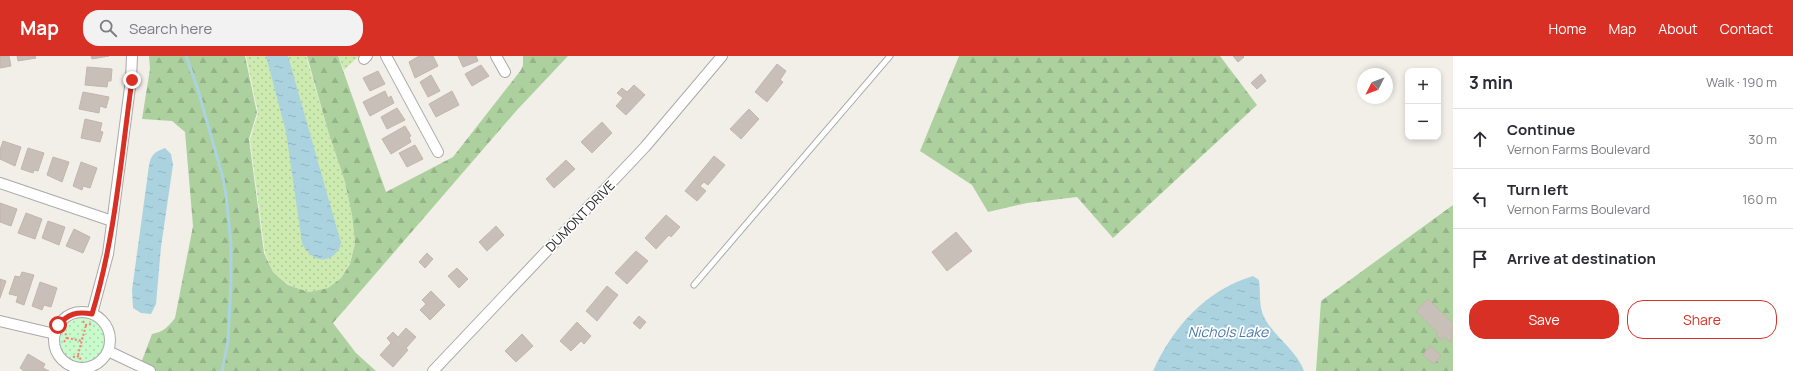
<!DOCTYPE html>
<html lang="en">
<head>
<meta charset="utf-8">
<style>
	:root { --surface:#fff; --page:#f2f2f3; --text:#2b2b33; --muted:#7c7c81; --line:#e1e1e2; --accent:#d93025 }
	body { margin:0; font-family:Manrope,sans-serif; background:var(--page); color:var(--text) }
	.controls { position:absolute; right:12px; top:12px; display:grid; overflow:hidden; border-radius:8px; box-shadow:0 2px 6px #0003 }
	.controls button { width:36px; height:36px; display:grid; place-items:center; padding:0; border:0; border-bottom:1px solid var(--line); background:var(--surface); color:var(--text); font:20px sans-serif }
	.compass { position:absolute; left:1357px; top:12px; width:36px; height:36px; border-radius:50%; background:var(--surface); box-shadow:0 2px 6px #0003; rotate:228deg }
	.stop { position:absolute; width:12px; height:12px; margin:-9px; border:3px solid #d93025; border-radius:50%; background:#fff }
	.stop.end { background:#d93025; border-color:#fff; box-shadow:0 1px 4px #0008 }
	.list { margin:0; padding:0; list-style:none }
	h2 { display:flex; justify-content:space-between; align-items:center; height:52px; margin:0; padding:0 16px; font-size:17px }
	h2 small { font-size:13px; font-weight:400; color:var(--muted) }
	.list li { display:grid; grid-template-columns:26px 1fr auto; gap:12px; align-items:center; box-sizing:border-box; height:60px; padding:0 16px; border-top:1px solid var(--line) }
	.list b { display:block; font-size:15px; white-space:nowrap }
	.list p { margin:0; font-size:13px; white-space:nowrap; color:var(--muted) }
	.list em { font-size:13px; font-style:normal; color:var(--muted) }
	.actions { display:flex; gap:8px; padding:12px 16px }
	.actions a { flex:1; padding:9px 0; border:1px solid var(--accent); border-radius:16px; text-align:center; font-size:14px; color:var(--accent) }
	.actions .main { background:var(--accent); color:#fff }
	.icon { flex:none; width:22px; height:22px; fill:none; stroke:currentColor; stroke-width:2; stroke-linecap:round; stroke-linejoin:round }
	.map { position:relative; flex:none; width:1453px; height:315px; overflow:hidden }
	header { display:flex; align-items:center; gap:24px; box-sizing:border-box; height:56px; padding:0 20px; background:var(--accent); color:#fff }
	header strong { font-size:19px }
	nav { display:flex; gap:22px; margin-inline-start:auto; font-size:14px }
	.search { width:280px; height:36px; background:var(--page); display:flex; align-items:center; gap:10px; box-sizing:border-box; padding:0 14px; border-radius:16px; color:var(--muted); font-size:15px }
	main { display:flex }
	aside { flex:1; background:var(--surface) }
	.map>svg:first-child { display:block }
</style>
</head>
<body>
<header>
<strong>Map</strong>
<div class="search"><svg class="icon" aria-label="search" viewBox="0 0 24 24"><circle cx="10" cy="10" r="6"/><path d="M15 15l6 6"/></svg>Search here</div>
<nav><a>Home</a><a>Map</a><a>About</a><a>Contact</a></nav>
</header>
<main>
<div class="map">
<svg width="1453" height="315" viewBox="0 0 1453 315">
	<defs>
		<pattern id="grass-dots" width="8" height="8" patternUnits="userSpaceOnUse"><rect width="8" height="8" fill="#cdebb0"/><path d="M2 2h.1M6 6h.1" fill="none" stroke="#b0c997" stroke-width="1.8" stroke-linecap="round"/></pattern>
		<pattern id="forest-firs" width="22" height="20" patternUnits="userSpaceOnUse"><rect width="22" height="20" fill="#add19e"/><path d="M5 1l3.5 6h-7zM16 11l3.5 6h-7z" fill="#95b388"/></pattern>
		<pattern id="park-dots" width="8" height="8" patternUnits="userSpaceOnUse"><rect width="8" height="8" fill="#c8facc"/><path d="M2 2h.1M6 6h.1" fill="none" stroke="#acd6af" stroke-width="1.8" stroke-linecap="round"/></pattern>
		<pattern id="water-ripples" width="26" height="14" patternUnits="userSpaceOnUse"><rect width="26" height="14" fill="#aad3df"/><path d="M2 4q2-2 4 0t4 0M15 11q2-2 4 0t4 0" fill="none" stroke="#92b5bf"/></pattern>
	</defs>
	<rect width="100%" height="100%" fill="#f2efe9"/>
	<!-- grass -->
	<path fill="url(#grass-dots)" d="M246,0H306L328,75L345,126L352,159L355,187L350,207L341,222L328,232L309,236L289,229L273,216L265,197L250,84L258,57Z
		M338,0H359L344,14Z"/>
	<!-- forest -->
	<path fill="url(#forest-firs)" d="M149,0H245L257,57L249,83L264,197L273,216L288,229L309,236L328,232L341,222L350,208L355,187L352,159L345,126L328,75L307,0H338L386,136L453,101L521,14L523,9V0H568L517,54L333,267L356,297L376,315H138L152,278C163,276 168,271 175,262L193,170L185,76L172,65L142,63L150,13Z
		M959,0H1220L1257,49L1113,182L1077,141L1027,147L988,156L972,129L920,95Z
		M1453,149V315H1316L1321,245Z"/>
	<!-- park -->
	<path fill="url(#park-dots)" d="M60 285a23 23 0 1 1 46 0a23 23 0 1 1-46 0Z"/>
	<!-- water -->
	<path fill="url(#water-ripples)" d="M266,0H288L341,187C340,192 338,195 335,198C322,210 308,200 302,187L286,76Z
		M165,92L171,98L173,109L161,191L156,248L151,258L141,257L133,252L132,234L148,117C150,103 150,97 165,92Z
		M1253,220L1259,224C1261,237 1258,250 1265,263C1275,281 1297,295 1304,315H1153C1173,271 1206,234 1253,220Z"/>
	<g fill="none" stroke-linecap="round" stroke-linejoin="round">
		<!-- stream -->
		<path stroke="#aad3df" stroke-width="3" d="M186,0L198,34L223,122L226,139L231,187V228L228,285L222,315"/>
	</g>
	<!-- building -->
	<path fill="#c7bfb8" stroke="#c4b6ab" d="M0,0H9L11,10L0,12Z
		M17,0H35L36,2L18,5Z
		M91,0H109L92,3Z
		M419,0H433L438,10L415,22L409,6Z
		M458,0H476L478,5L463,11Z
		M1233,0H1243L1244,1L1238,6Z
		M777,8L786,15L780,24L783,26L767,46L755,36Z
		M481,9L489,20L472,30L465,18Z
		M87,11L112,13L111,25H108L107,31L85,29Z
		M378,15L385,28L370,35L363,22Z
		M1261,18L1266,25L1257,33L1251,27Z
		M431,19L440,35L428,41L420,26Z
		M634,29L645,39L626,59L616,50L623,42L617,37L622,32L627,36Z
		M385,35L388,42L391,40L394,47L370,60L363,46Z
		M452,35L459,49L436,61L429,48Z
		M83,36L109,41L106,52L100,50L99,57L79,53Z
		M397,52L405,64L387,73L381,61Z
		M749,53L759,63L741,83L730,73Z
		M85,63L102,67L100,75L103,76L100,86L81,82Z
		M602,66L612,77L592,97L581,86Z
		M405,70L411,80L409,81L411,86L391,98L382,83Z
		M3,85L21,91L15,110L0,103V94Z
		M415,89L423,103L407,111L399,97Z
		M28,92L44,97L38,115L34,114L33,117L21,113Z
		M714,100L725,109L708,129L704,126L700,130L706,135L697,145L685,135Z
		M53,101L69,106L62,126L47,119Z
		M566,104L575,113L554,132L546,123Z
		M81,106L97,112L90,132L83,130L82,134L73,130Z
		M0,147L17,153L11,170L0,166Z
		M26,157L42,163L35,183L18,177Z
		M666,159L680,171L671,181L669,179L656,193L645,182Z
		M48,165L65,171L59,189L42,182Z
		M496,170L504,179L487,195L479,186Z
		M74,173L90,181L83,197L66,190Z
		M956,176L972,195L947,215L932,196Z
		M636,195L648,205L627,228L615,217Z
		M427,197L433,203L425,212L419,206Z
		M457,212L468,223L459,232L448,220Z
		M22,216L34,219L24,249L16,246L18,240L9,238L15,220L20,221Z
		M0,223L6,225L0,242Z
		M40,226L57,232L51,251L44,249L42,254L32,250Z
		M607,230L618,239L597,265L586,255Z
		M431,235L445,249L430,264L420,254L426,248L422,244Z
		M1428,243L1453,268L1451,287L1445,281L1442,284L1436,279L1438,277L1416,255Z
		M639,260L646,266L640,273L633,267Z
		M577,266L591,280L584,288L581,285L571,295L560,285Z
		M406,272L416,281L406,292L408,294L393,311L380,299L391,287L387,282L393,276L398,281Z
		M522,278L533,290L516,306L505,295Z
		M1430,290L1441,300L1434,308L1423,299Z
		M28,298L45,308L43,312L49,315H24L20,312Z"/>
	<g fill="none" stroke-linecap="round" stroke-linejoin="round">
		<!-- service casing -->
		<g stroke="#a9a9a9" stroke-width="7">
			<path id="service" d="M694,229L890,0"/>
		</g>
		<!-- minor casing -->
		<g stroke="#a9a9a9" stroke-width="12">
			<path id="minor" d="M386,0L438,96
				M496,0L505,16
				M364,3L367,0
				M0,127L112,165
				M54 284a28 28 0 1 1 56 0a28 28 0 1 1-56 0Z
				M92,258L108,198L131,24L132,0
				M0,265L55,278
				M108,295L150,315
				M433,315L645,91L722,0"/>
		</g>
		<!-- path -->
		<path stroke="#fa8072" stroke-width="2" stroke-dasharray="2 2" stroke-linecap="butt" d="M83,265L86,269L91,268
			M67,282L82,285
			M64,286L67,282L65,276
			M78,299L86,269
			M73,301L79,300L81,304"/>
		<!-- service -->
		<use href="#service" stroke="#fff" stroke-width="5"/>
		<!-- minor -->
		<use href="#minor" stroke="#fff" stroke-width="10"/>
	</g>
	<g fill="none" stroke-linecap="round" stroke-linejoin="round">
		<!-- route -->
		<path stroke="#d93025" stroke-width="5" d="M58,269C68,258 77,255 92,258C115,183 121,102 132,24"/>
	</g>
	<g text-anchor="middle" stroke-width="3.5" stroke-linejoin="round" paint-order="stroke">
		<!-- street labels -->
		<g font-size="13" fill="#222" stroke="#fff">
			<text transform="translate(580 160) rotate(-46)" y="5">DUMONT DRIVE</text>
		</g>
		<!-- water labels -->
		<g font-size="14" font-style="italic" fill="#4a7aab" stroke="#fff">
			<text x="1228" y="281">Nichols Lake</text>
		</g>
	</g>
</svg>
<div class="controls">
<button>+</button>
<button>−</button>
</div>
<svg class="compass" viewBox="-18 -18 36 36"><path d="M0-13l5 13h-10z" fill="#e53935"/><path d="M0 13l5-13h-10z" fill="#7c7c81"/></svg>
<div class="stop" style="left:58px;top:269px"></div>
<div class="stop end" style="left:132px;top:24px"></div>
</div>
<aside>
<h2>3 min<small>Walk · 190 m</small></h2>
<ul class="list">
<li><svg class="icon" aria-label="ahead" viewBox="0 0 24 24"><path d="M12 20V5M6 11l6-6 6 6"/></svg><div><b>Continue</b><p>Vernon Farms Boulevard</p></div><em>30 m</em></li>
<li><svg class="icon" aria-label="left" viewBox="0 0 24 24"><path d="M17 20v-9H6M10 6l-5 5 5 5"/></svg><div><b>Turn left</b><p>Vernon Farms Boulevard</p></div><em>160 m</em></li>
<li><svg class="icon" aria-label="arrive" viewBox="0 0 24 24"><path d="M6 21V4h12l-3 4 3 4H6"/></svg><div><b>Arrive at destination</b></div></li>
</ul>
<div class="actions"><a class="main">Save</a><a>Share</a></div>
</aside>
</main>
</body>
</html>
